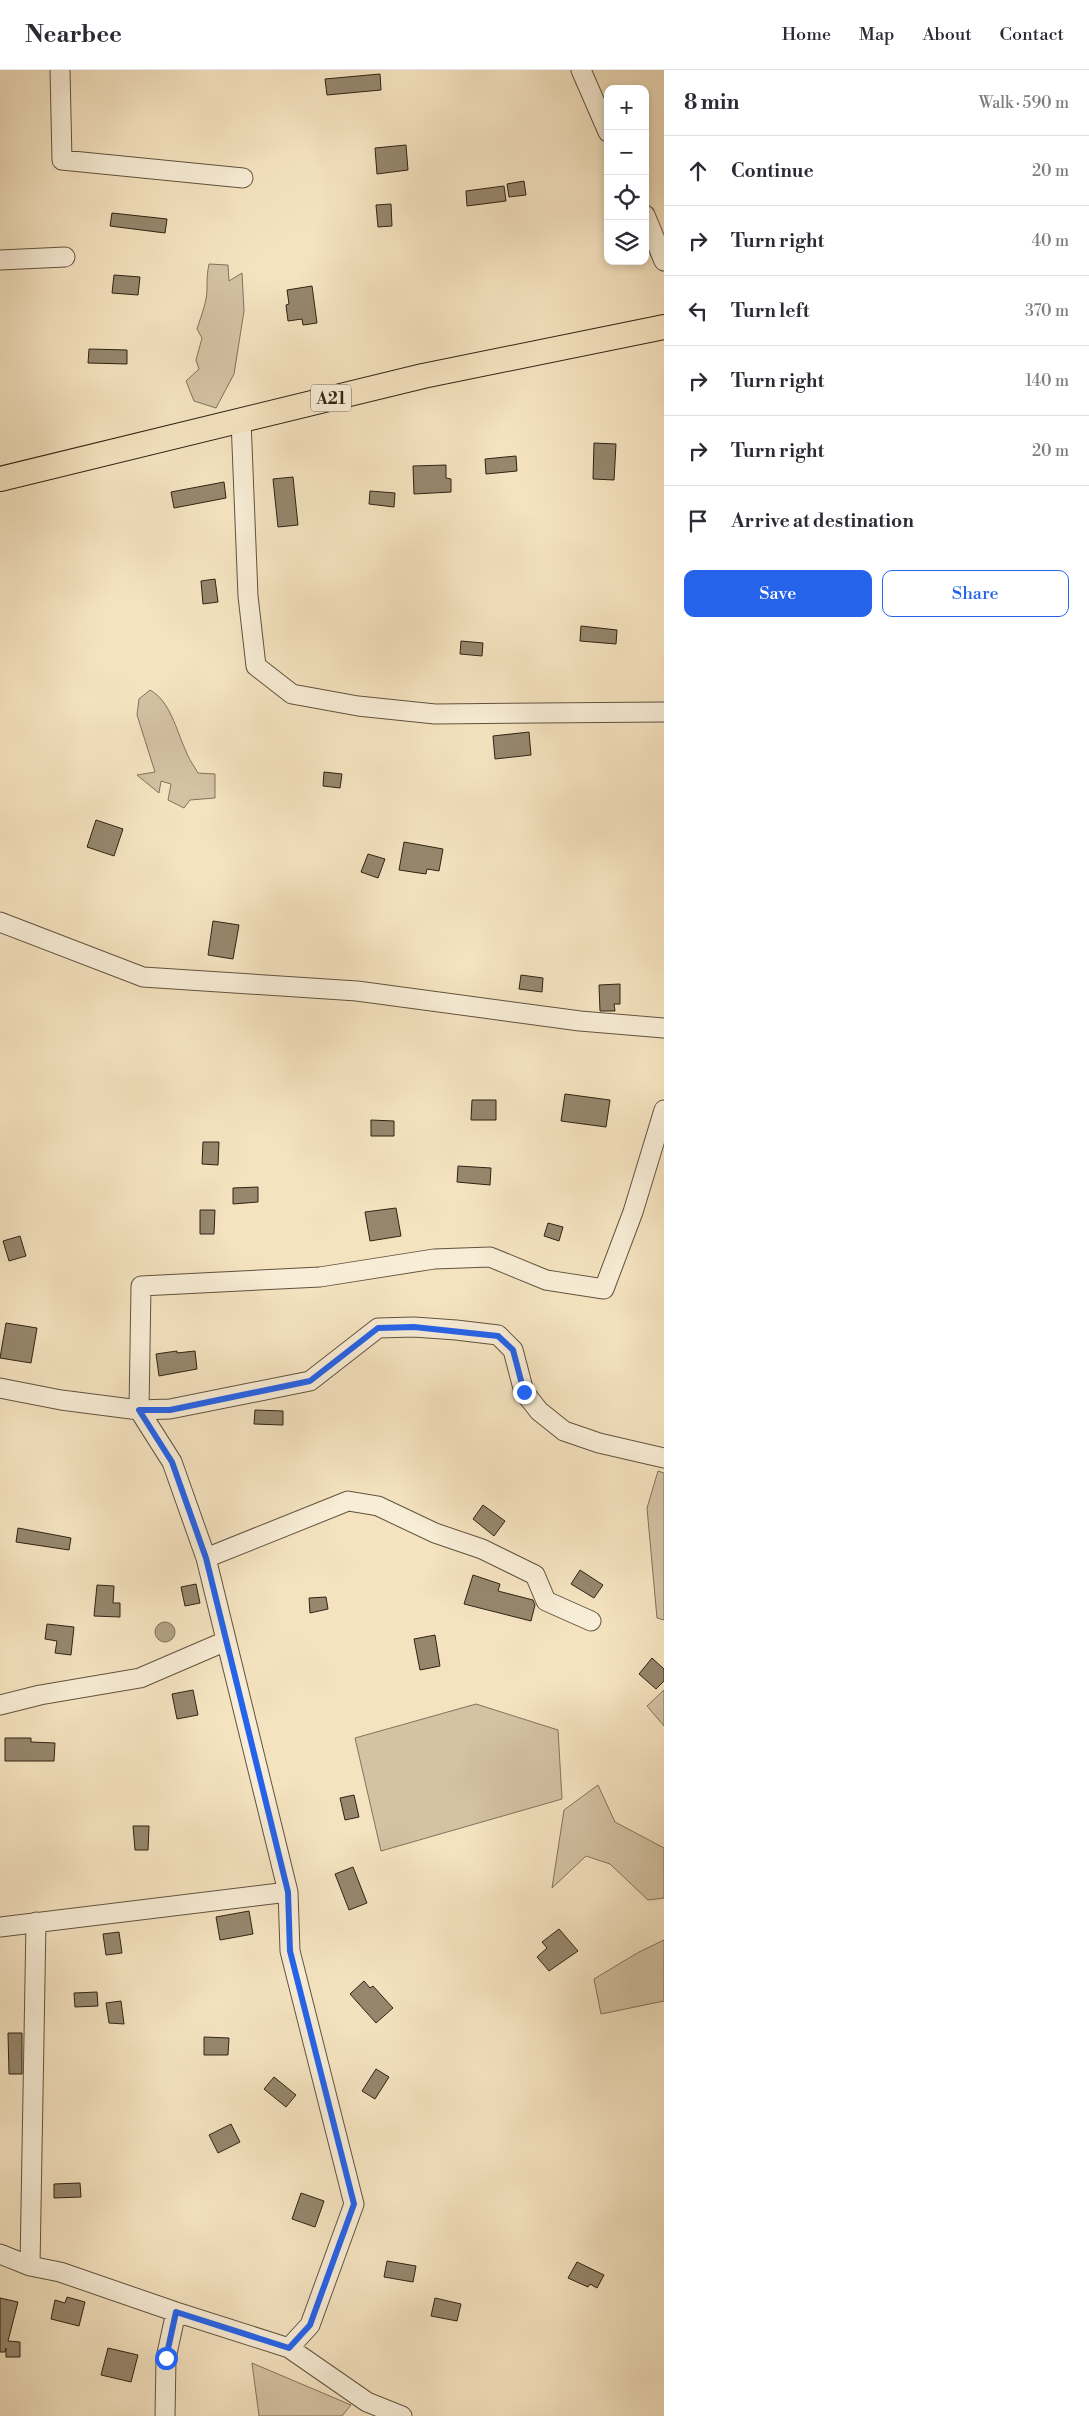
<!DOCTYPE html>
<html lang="en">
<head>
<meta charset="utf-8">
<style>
	:root { --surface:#fff; --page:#f2f2f3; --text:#2b2b33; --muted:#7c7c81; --line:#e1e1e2; --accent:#2563eb }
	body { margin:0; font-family:"Libre Bodoni",serif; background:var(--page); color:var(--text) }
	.controls { position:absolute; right:15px; top:15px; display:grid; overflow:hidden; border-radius:10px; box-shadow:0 2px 8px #0003 }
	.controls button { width:45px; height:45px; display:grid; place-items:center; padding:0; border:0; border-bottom:1px solid var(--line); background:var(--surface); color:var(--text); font:25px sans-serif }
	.stop { position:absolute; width:15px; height:15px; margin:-11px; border:4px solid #2563eb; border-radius:50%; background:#fff }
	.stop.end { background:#2563eb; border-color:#fff; box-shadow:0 1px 5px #0008 }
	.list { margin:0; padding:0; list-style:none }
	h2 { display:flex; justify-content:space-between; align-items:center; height:65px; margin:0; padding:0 20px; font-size:21px }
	h2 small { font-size:16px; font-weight:400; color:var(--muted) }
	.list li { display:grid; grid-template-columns:32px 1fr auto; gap:15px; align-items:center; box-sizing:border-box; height:70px; padding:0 20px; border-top:1px solid var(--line) }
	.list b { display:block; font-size:19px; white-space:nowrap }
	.list em { font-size:16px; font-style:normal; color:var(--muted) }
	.actions { display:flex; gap:10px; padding:15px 20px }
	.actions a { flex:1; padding:11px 0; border:1px solid var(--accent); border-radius:10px; text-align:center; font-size:18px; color:var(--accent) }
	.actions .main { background:var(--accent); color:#fff }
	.icon { flex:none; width:28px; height:28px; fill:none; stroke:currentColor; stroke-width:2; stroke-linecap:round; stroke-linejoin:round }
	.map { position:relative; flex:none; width:664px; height:2346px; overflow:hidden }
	header { display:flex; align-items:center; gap:30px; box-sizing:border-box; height:70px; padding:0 25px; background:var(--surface); border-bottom:1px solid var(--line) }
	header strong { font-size:24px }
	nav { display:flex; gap:28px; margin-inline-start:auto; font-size:18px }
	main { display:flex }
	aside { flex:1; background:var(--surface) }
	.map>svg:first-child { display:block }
</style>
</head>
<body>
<header>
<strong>Nearbee</strong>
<nav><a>Home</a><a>Map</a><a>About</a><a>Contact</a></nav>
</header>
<main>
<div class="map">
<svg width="664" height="2346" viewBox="0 0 664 2346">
	<rect width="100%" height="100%" fill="#f5e3c0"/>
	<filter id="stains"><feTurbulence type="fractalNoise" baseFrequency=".004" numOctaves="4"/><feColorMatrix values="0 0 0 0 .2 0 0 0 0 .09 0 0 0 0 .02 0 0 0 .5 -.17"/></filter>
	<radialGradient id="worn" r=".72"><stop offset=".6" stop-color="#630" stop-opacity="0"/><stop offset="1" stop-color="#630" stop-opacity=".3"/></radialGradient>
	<!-- green -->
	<path fill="#d4c2a3" stroke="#82725b" d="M209,194L228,195L229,211L242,203L244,241L234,304L216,338L194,331L186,311L199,299L196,290L202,268L197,259C201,246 207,232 207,219C207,210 207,203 209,194Z
		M150,620C170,631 176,659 185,679C188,688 194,696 198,703L215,704V728L190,730L184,738L168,730L171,714L161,711L159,723L137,705L155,702L137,645L139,629Z
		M658,1401L664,1403V1550L657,1548L647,1438Z
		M664,1620V1656L647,1636Z
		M476,1634L558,1660L562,1729L381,1781L355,1668Z
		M598,1715L615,1752L664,1778V1828L648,1830L610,1794L586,1786L552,1818L564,1740Z
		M664,1870V1931L601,1944L594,1909L639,1882Z
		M252,2293L351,2335L342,2346H259Z"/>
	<!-- water -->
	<path fill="#b2a285" stroke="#7e6f57" d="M155 1562a10 10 0 1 1 20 0a10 10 0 1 1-20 0Z"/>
	<!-- building -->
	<path fill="#96876d" stroke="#302313" d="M380,4L381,20L327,25L325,9Z
		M406,75L408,100L377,104L375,78Z
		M524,111L526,125L509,127L507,114Z
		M504,116L506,131L467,136L466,121Z
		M391,134L392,156L378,157L376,135Z
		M112,143L167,149L165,163L110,156Z
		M114,205L140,207L138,225L112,223Z
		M312,216L317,253L303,255L302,249L288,251L286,235L289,234L287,220Z
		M89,279L127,280V294L88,293Z
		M594,373L616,374L614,410L593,409Z
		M516,386L517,401L486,404L485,389Z
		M446,395V408L451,409V422L414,424L413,396Z
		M293,407L298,455L278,457L273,409Z
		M224,412L226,428L174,438L171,422Z
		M370,421L395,423L394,437L369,434Z
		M215,509L218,532L203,534L201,511Z
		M581,556L617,560L616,574L580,571Z
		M461,571L483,573L482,586L460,584Z
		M529,662L531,685L495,689L493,666Z
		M324,702L342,704L340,718L323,716Z
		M96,750L123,759L114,786L87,777Z
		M404,772L443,779L439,801L427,799L426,804L399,800Z
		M368,784L385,789L378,808L361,802Z
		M213,851L239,855L233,889L208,885Z
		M521,905L543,908L542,922L519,919Z
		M620,914V934H614L615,941H600L599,915Z
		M565,1024L610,1030L606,1057L561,1051Z
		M472,1030H496V1050H471Z
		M371,1050L394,1051V1066H371Z
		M203,1072H219L218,1095L202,1094Z
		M458,1096L491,1098L490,1115L457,1112Z
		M258,1117V1132L233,1134V1118Z
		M396,1138L401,1166L370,1171L365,1142Z
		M200,1140H215L214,1164H200Z
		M548,1153L563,1157L559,1171L544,1166Z
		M20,1166L26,1186L9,1191L3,1171Z
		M6,1253L37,1258L31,1293L0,1288Z
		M177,1281V1283L195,1281L197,1299L159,1306L156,1284Z
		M255,1340L283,1341V1355L254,1354Z
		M483,1435L505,1451L494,1466L473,1449Z
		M18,1458L71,1468L69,1480L16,1472Z
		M580,1500L603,1515L594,1528L571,1514Z
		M473,1505L500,1514L498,1521L533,1530L535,1535L531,1551L464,1534Z
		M196,1514L200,1533L185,1536L181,1517Z
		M97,1515L114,1516L113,1533H120V1547L94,1546Z
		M326,1527L328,1539L310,1543L309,1528Z
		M47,1554L74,1557L71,1585L55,1583L57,1571L45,1569Z
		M435,1565L440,1596L420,1600L414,1569Z
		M652,1588L664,1599V1611L656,1619L639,1604Z
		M193,1620L198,1645L177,1649L172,1624Z
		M5,1668H31V1672L55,1673L54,1691H5Z
		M354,1725L359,1747L345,1750L340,1728Z
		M133,1756H149L148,1780H135Z
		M353,1797L367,1833L349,1840L335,1804Z
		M249,1841L253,1864L220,1870L216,1847Z
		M559,1859L578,1881L549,1901L537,1887L547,1878L542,1872Z
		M119,1862L122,1883L106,1885L103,1864Z
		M364,1911L370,1918L373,1916L393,1938L376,1953L350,1924Z
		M97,1922L98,1936L75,1937L74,1923Z
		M121,1931L124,1954L109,1953L106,1933Z
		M8,1963H22V2004H9Z
		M204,1967L229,1968L228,1985H204Z
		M376,1999L389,2007L375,2029L362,2021Z
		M274,2007L296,2025L286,2037L264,2019Z
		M231,2054L240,2072L218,2083L209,2065Z
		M80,2113L81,2127L54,2128V2114Z
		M301,2123L324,2131L315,2157L292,2149Z
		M387,2191L416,2196L413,2212L384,2207Z
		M577,2192L604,2205L597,2218L590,2214L588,2217L568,2208Z
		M67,2227L85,2232L79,2256L51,2249L55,2230L65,2233Z
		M0,2228L18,2232L8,2271L20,2272V2287H6V2278L5,2282H0Z
		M435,2228L461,2234L457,2251L431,2246Z
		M108,2278L138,2285L131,2312L101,2305Z"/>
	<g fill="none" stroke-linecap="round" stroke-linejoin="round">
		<!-- minor casing -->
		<g stroke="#61533e" stroke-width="21">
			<path id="minor" d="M60,0L62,90L243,108
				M581,0L608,62
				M645,145L664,191
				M0,190L65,187
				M241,350L248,526L256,596L292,624L358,636L435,644L664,642
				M0,852L143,907L357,921L580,951L664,958
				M664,1040L633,1142L604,1219L546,1210L490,1187L434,1189L320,1207L141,1216L139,1340L170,1339L310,1311L378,1258L414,1257L456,1260L498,1265L513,1280L524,1322L539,1341L564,1361L599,1373L664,1388
				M0,1318L61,1330L139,1340L172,1392L206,1488L288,1822L290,1881L354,2134L310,2255L289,2278L176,2242L166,2288L165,2346
				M206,1488L348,1431L378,1436L435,1463L482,1479L535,1505L546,1531L591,1551
				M0,1635L40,1625L140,1608L226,1571
				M0,1857L288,1822
				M0,2184L30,2196L60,2202L176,2242
				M30,2196L36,1852
				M289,2278L367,2332L402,2346"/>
		</g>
		<!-- major casing -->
		<g stroke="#302313" stroke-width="26">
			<path id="major" d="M0,409L423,306L664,257"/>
		</g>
		<!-- minor -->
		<use href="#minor" stroke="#f8edd6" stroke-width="19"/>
		<!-- major -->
		<use href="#major" stroke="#f5e3c0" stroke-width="24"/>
	</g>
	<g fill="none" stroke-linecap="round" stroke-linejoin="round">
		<!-- route -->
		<path stroke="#2563eb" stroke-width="6" d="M166,2288L176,2242L289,2278L310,2255L354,2134L290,1881L288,1822L206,1488L172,1392L139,1340H170L310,1311L378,1258L414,1257L498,1266L513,1280L524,1322"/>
	</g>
	<g text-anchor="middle" stroke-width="4" stroke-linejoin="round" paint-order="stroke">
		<!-- shield labels -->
		<rect fill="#f8edd6" stroke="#6c604e" stroke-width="1" x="311" y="314.5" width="40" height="27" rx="4"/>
		<g font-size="16" font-weight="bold" fill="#302313">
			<text x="331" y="334">A21</text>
		</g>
	</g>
	<rect width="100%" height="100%" filter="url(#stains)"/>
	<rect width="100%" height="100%" fill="url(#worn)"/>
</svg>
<div class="controls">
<button>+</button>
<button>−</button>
<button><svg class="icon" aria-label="locate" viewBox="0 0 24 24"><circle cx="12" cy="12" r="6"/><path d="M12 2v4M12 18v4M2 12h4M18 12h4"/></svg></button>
<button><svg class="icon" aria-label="layers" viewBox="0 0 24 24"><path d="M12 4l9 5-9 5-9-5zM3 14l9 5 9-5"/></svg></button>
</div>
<div class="stop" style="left:166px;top:2288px"></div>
<div class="stop end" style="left:524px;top:1322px"></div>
</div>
<aside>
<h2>8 min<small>Walk · 590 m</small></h2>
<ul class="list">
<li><svg class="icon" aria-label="ahead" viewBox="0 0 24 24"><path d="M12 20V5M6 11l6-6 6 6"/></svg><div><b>Continue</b></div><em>20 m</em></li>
<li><svg class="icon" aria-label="right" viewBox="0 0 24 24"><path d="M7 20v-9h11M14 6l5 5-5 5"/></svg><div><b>Turn right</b></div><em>40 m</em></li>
<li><svg class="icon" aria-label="left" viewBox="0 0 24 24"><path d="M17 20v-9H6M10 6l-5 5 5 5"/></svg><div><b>Turn left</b></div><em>370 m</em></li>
<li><svg class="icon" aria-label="right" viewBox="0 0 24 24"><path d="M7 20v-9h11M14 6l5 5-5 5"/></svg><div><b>Turn right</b></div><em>140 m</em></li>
<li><svg class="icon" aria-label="right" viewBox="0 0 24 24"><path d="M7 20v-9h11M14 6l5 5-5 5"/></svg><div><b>Turn right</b></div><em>20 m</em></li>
<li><svg class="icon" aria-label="arrive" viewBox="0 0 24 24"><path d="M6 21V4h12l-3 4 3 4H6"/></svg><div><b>Arrive at destination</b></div></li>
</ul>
<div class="actions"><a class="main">Save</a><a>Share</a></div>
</aside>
</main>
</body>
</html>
